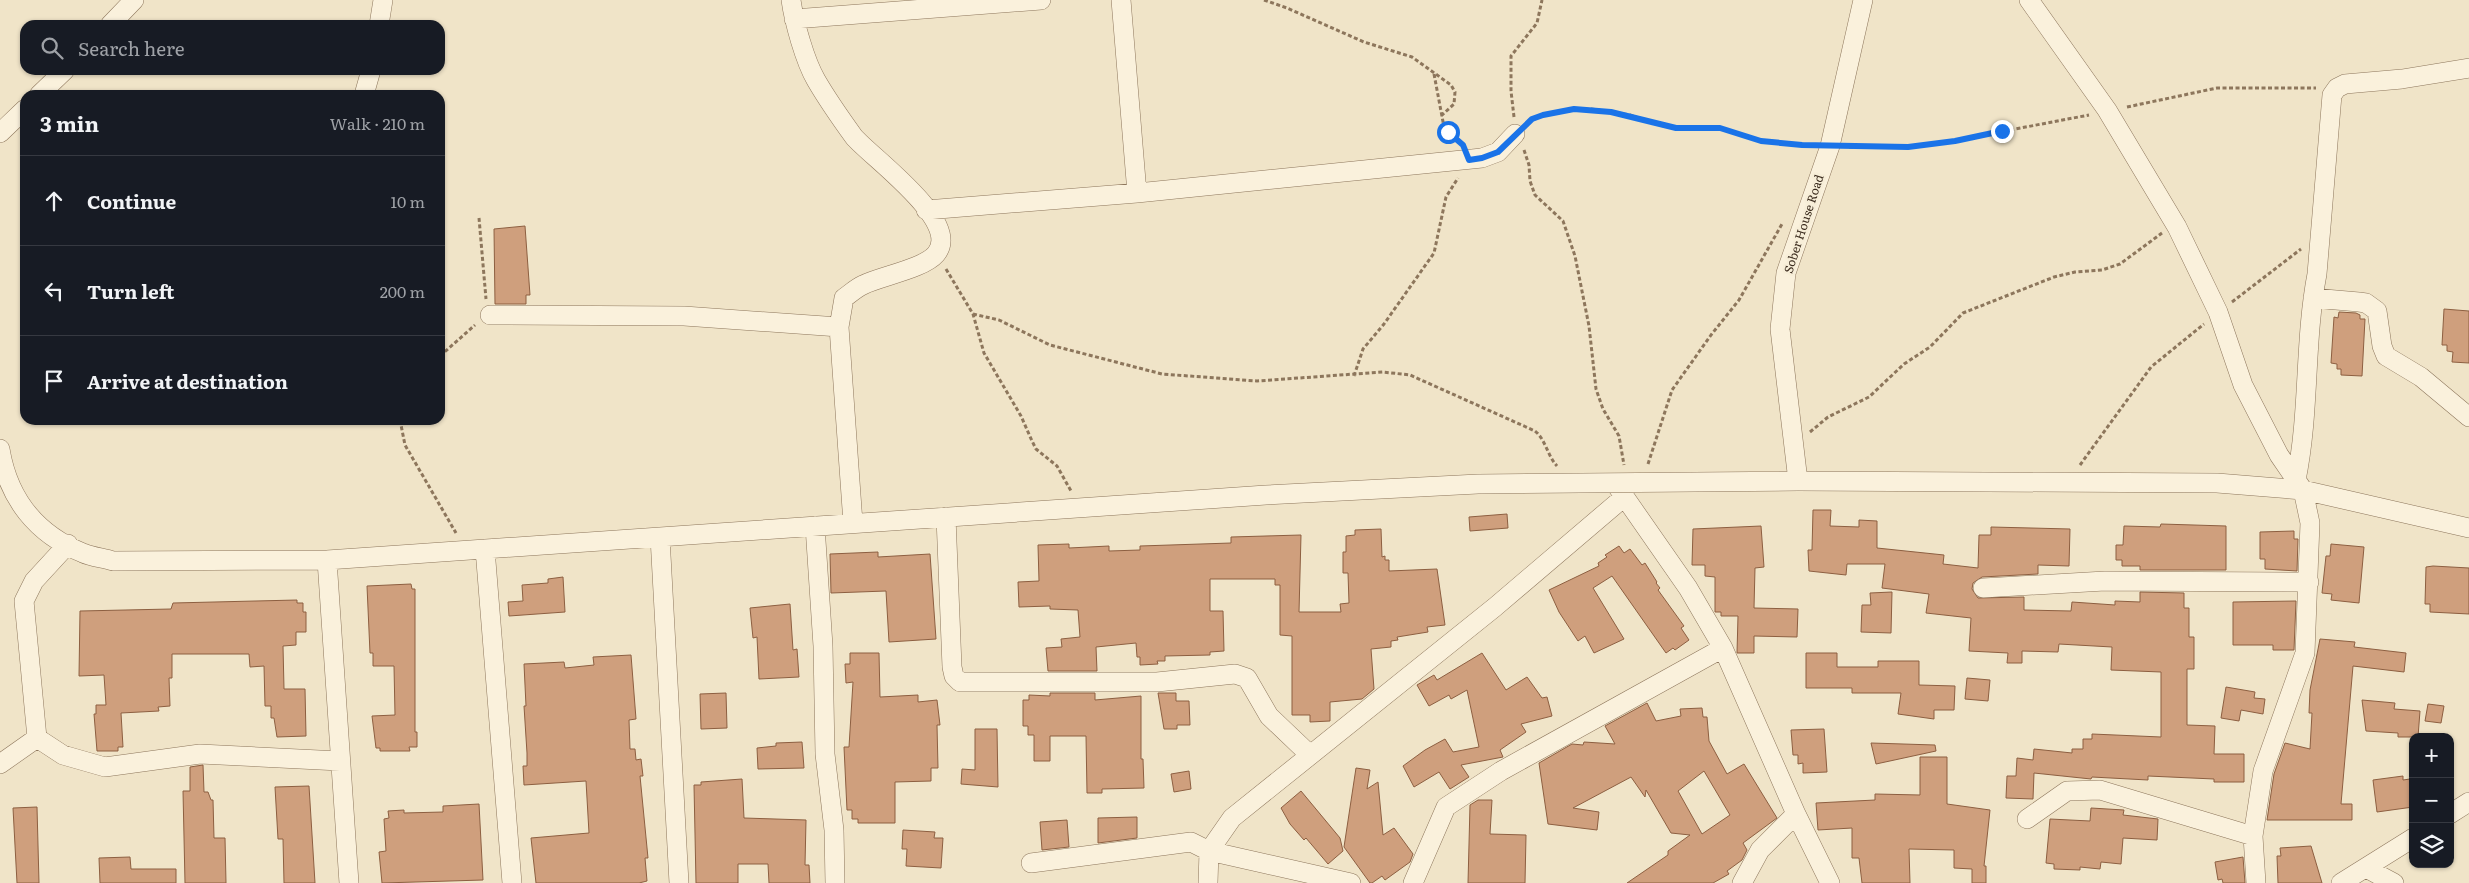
<!DOCTYPE html>
<html lang="en">
<head>
<meta charset="utf-8">
<style>
	:root { --surface:#171b24; --page:#242831; --text:#f1f3f6; --muted:#9ea1a6; --line:#363941 }
	body { margin:0; font-family:Literata,serif; background:var(--page); color:var(--text) }
	.controls { position:absolute; right:15px; bottom:15px; display:grid; overflow:hidden; border-radius:10px; box-shadow:0 1px 4px #0004 }
	.controls button { width:45px; height:45px; display:grid; place-items:center; padding:0; border:0; border-bottom:1px solid var(--line); background:var(--surface); color:var(--text); font:25px sans-serif }
	.stop { position:absolute; width:15px; height:15px; margin:-11px; border:4px solid #1a73e8; border-radius:50%; background:#fff }
	.stop.end { background:#1a73e8; border-color:#fff; box-shadow:0 1px 5px #0008 }
	.list { margin:0; padding:0; list-style:none }
	h2 { display:flex; justify-content:space-between; align-items:center; height:65px; margin:0; padding:0 20px; font-size:21px }
	h2 small { font-size:16px; font-weight:400; color:var(--muted) }
	.list li { display:grid; grid-template-columns:32px 1fr auto; gap:15px; align-items:center; box-sizing:border-box; height:90px; padding:0 20px; border-top:1px solid var(--line) }
	.list b { display:block; font-size:19px; white-space:nowrap }
	.list em { font-size:16px; font-style:normal; color:var(--muted) }
	.icon { flex:none; width:28px; height:28px; fill:none; stroke:currentColor; stroke-width:2; stroke-linecap:round; stroke-linejoin:round }
	.map { position:relative; flex:none; width:2469px; height:883px; overflow:hidden }
	.search { position:absolute; background:var(--surface); box-shadow:0 1px 4px #0004; left:20px; top:20px; width:425px; height:55px; display:flex; align-items:center; gap:12px; box-sizing:border-box; padding:0 18px; border-radius:15px; color:var(--muted); font-size:19px }
	.panel { position:absolute; background:var(--surface); box-shadow:0 1px 4px #0004; left:20px; top:90px; width:425px; height:335px; border-radius:15px }
	.map>svg:first-child { display:block }
</style>
</head>
<body>
<div class="map">
<svg width="2469" height="883" viewBox="0 0 2469 883">
	<rect width="100%" height="100%" fill="#f0e4c8"/>
	<!-- building -->
	<path fill="#cf9f7d" stroke="#8d5f41" fill-rule="evenodd" d="M525,226L530,295H526V304H495L494,229Z
		M2444,309L2469,311V363L2452,362L2453,352L2447,351V345H2442Z
		M2339,312L2356,313L2360,315V319H2365L2362,376L2341,375V369H2337V364L2331,363L2334,317L2338,318Z
		M1813,510H1831L1830,526L1859,527V520L1877,521V548L1944,555L1943,564L1978,568L1979,535H1991V527L2070,529L2069,566L2038,565V574L1982,577L1973,583L1972,589L1978,598L2024,597V610L2071,611L2072,602L2115,605V601L2140,602V592L2184,593V608H2189V637H2194V669H2187V725L2215,726L2214,754H2244V782H2214V779L2148,776V780L2092,777L2091,779L2034,773L2033,799L2006,798L2007,776H2016L2017,758L2033,760L2034,749L2072,753V749H2083V739H2092V734L2161,737V672L2111,670L2112,647L2059,644L2058,652L2022,651V663H2007L2008,653L1969,651L1971,618L1926,613L1929,594L1882,588L1885,564H1847L1846,575L1809,571L1808,550H1812Z
		M1507,514L1508,528L1470,531L1469,517Z
		M2161,524L2226,526V570H2140V566H2122V560H2116V545H2123L2124,526L2160,527Z
		M1761,526L1764,567L1755,568L1754,608L1798,609L1797,637L1754,636V653H1737L1738,616H1721V612H1715V577L1705,576V565H1692L1693,529Z
		M1381,529L1382,557L1385,556V560H1389V571L1437,569L1445,625L1427,627L1428,632L1397,637L1398,640L1391,641V647L1371,649L1374,689L1362,699L1330,702V721L1310,722V715H1292V636L1280,635V585H1275V579H1210V611H1223L1224,651L1210,652V655L1165,656V661H1157L1158,664L1140,665V657H1137L1136,643L1096,647L1097,671H1048L1046,648L1062,647L1061,639L1080,637L1078,610L1050,609V606L1019,607L1018,582L1039,581L1038,545L1069,544V548L1109,546V551L1140,550V546L1231,543V537L1301,535L1299,612H1341L1340,604L1349,603L1348,573H1343V552H1346V536L1355,535V530Z
		M2294,531V539H2298L2297,571L2265,569V559H2260V532Z
		M2331,544L2364,547L2359,603L2331,600L2332,594L2322,593L2326,556H2330Z
		M1619,546L1624,553L1630,549L1642,565L1645,563L1657,582L1656,583L1660,588L1658,590L1684,626L1681,628L1689,640L1675,650L1673,648L1666,653L1612,576L1593,588L1624,639L1594,653L1585,636L1578,641L1559,612L1549,590L1599,566L1598,563L1607,557L1605,555Z
		M878,552V557L930,554L936,639L889,642L886,591L831,593L830,554Z
		M2433,566L2469,568V614L2430,612V604H2425L2426,567Z
		M563,577L565,612L509,616L508,602L523,601L522,585L548,583V579Z
		M411,584L412,589H415V732H417V747H409L410,751H380V748H376L372,716L395,715L394,666H373V653H370L367,586Z
		M1892,592L1891,633L1861,632L1862,605H1871L1870,593Z
		M297,600V603H303V612H306V632H296V645L283,646L284,689H305L306,736L277,737L274,718H271V706H265L264,666L250,667L249,654H172V678H169L170,706L158,707L159,711L121,713L123,747H118V751H97L94,714H96V705H106L104,675L79,676L80,611L171,609L173,603Z
		M2296,601L2294,650H2273V645H2233V602Z
		M790,604L793,650L797,649L799,677L759,679L757,637L753,638L750,608Z
		M2320,639L2355,642L2354,647L2406,653L2404,672L2353,666L2341,804H2352V820H2267L2274,774L2285,743L2310,749L2312,713H2309L2310,690Z
		M850,653H879L880,697L918,695V702L937,700L940,725H937L938,768H931V781L895,782V823H858V819H852V810H847L844,747H849L853,682L846,683L845,664H850Z
		M1482,653L1506,690L1527,677L1542,698L1547,697L1552,716L1521,724L1526,732L1500,750L1503,757L1461,765L1469,777L1450,789L1439,772L1414,787L1403,766L1425,750L1445,739L1453,752L1479,747L1467,690L1451,699L1449,695L1429,706L1417,685L1434,675L1437,680Z
		M1806,653H1837V667H1878V661H1919V685L1955,686L1954,710H1934V719L1898,714L1901,693H1852V688H1806Z
		M631,655L636,719L629,720L630,749H635L636,760L641,759L643,776H640L648,858H645L647,881L639,883H536L531,838L589,833L586,781L524,785L523,766H527V753L524,706H526L524,664L564,662L565,668L594,665L593,657Z
		M1967,678L1990,680L1988,701L1965,699Z
		M2226,687L2255,692L2254,698L2265,699L2263,714L2241,710L2239,721L2221,718Z
		M726,693L727,728L701,729L700,694Z
		M1050,693H1095V700L1141,696V759H1143L1144,788L1102,789V793H1087L1086,736H1050V761H1034V735H1028V726H1023V700H1029V695L1050,696Z
		M1158,693H1176V701H1189L1190,725H1177V729H1164Z
		M2362,700L2395,703L2394,709L2420,711L2418,737H2398V733L2366,731Z
		M1647,703L1656,721L1681,716L1680,709L1702,708L1703,717H1707L1709,741L1727,774L1744,764L1777,818L1743,843L1747,850L1742,860L1727,871L1729,874L1713,883H1627L1668,855V851L1690,835L1671,833L1646,790L1645,797L1631,777L1573,808L1599,812L1597,830L1548,824L1539,763L1572,744L1583,745L1584,742L1615,744L1605,726ZM1704,771L1730,815L1702,834L1678,791Z
		M2428,704L2444,706L2441,723L2425,721Z
		M975,729H997L998,787L961,784L962,769L975,770Z
		M1824,729L1827,772L1803,773V763L1798,764V755H1793L1791,730Z
		M802,742L804,768L758,769L757,748L776,746V743Z
		M1871,743L1935,745L1936,751L1876,764Z
		M1920,757H1947V804L1990,810L1984,866H1986V883H1972V869L1954,868V850L1909,849L1910,883H1862L1859,858H1852V828L1818,830L1816,803L1875,800V794L1920,795Z
		M203,765L204,792H208L211,800H213L214,838H225L226,883H185L183,791H190V767Z
		M1356,768L1370,770L1367,789L1378,782L1383,835L1394,828L1413,854L1410,862L1385,880L1382,876L1372,883H1370L1344,847Z
		M1189,771L1191,789L1174,792L1171,774Z
		M2403,776V780L2410,779L2413,807L2377,812L2373,780Z
		M742,779L744,818L806,820L805,865H809L810,883H769L768,864H738V883H696L694,785H701V782Z
		M309,786L315,883H284L283,839H278L275,787Z
		M1301,791L1340,838L1343,851L1328,864L1306,838L1304,840L1290,824L1281,808Z
		M1478,800H1492L1490,834L1526,835L1525,883H1468L1470,805Z
		M479,804L483,880L382,883L379,852L386,851L384,819L389,818L388,811L404,810V813L443,812V806Z
		M37,807L39,883H17L13,808Z
		M2091,808L2124,810L2123,815L2158,819L2157,840L2123,838L2121,864L2101,862L2100,869L2080,867V870L2054,869V864L2046,863L2050,819L2090,821Z
		M1137,817V838L1098,843V818Z
		M1067,820L1069,847L1042,850L1040,822Z
		M903,830L935,832L934,838H943L941,868L906,866L907,849H902Z
		M2311,846L2322,883H2278L2277,856H2281L2280,848Z
		M130,857L131,869H176V883H100L99,858Z
		M2243,857L2245,883H2223L2222,879L2218,880L2215,862Z"/>
	<g fill="none" stroke-linecap="round" stroke-linejoin="round">
		<!-- minor casing -->
		<g stroke="#8d765c" stroke-width="20">
			<path id="minor" d="M791,0C794,22 805,61 816,80C827,99 841,119 854,137C872,158 963,222 936,254C923,269 881,276 863,285C856,288 850,294 844,298L839,327L853,523
				M1121,0L1137,193
				M2029,0L2107,110L2177,227L2218,312L2243,385L2279,455L2303,490L2310,523L2305,653L2263,771L2253,836L2256,883
				M794,19L1041,0
				M110,25L134,0
				M379,25L383,0
				M39,95L65,70
				M364,95L371,70
				M0,133L25,109
				M926,210L1137,193L1482,158L1498,152L1515,134
				M2313,298L2359,302L2366,303L2377,311L2382,346L2386,356L2421,377L2469,417
				M490,315L684,316L839,327
				M0,449C8,498 36,534 83,553C92,557 104,558 113,561L327,560L1266,495L1478,484L1798,481L2217,483L2303,490L2469,528
				M2296,480C2310,412 2304,342 2317,274L2332,95L2337,88L2345,84L2402,79L2469,68
				M1798,481L1780,329L1786,273L1830,146L1863,0
				M1617,486L1688,588L1723,648L1796,814L1830,883
				M946,517L952,667L954,676L960,682H1157L1235,674L1247,678L1269,716L1310,755
				M815,526L823,646L825,754L834,830L835,883
				M660,537L679,883
				M68,544L34,581L24,601L37,738L63,755L105,767L200,754L340,761
				M485,549L512,883
				M327,560L349,883
				M1983,588L2105,581L2309,582
				M0,764L37,738
				M2450,814L2469,802
				M2027,819L2067,791L2100,790L2253,836
				M1031,863L1191,842L1209,851L1351,883
				M2366,868L2394,883
				M1208,883L1209,851L1232,818L1495,607L1623,498
				M1413,883L1446,807L1501,771L1723,648
				M1742,883L1760,850L1796,814
				M2341,883L2413,838"/>
		</g>
		<!-- path -->
		<path stroke="#8d765c" stroke-width="3" stroke-dasharray="4 2.5" stroke-linecap="butt" d="M1264,0L1287,8L1364,42L1412,57L1451,85L1455,92L1454,104L1441,116
			M1434,74L1444,127L1458,141
			M2127,107L2217,88H2316
			M1514,117L1511,91V56L1537,23L1542,0
			M1528,122L1543,115L1559,111L1591,109L1630,115L1659,125L1676,128H1720L1761,141L1812,145
			M1849,147L1931,145L2089,115
			M1524,150L1529,165L1530,181L1535,195L1563,221L1575,256L1589,326L1596,389L1603,409L1619,436L1624,465
			M479,218L486,299
			M946,269L973,314L984,353L1021,416L1032,441L1036,449L1057,466L1071,491
			M2232,302L2301,249
			M973,314L999,320L1050,345L1162,374L1257,381L1383,372L1410,375L1535,431C1546,440 1547,455 1557,466
			M440,356L475,325
			M1354,376L1363,349L1384,324L1434,253L1446,197L1458,178
			M400,420L405,445L456,533
			M1810,432L1828,417L1869,397L1904,364L1930,347L1963,313L2054,277L2075,272L2102,270L2120,264L2162,233
			M1648,464L1672,390L1711,335L1739,300L1782,224
			M2080,465L2151,367L2204,324"/>
		<!-- minor -->
		<use href="#minor" stroke="#faf1dc" stroke-width="19"/>
	</g>
	<g fill="none" stroke-linecap="round" stroke-linejoin="round">
		<!-- route -->
		<path stroke="#1a73e8" stroke-width="6" d="M1448,132L1463,145L1469,160L1482,158L1498,152L1532,119L1543,115L1574,109L1611,112L1676,128H1720L1761,141L1802,145L1908,147L1955,141L2002,131"/>
	</g>
	<g text-anchor="middle" stroke-width="5" stroke-linejoin="round" paint-order="stroke">
		<!-- street labels -->
		<g font-size="12" fill="#3d2e20" stroke="#f7eed8">
			<text transform="translate(1804 224) rotate(-72)" y="4">Sober House Road</text>
		</g>
	</g>
</svg>
<div class="controls">
<button>+</button>
<button>−</button>
<button><svg class="icon" aria-label="layers" viewBox="0 0 24 24"><path d="M12 4l9 5-9 5-9-5zM3 14l9 5 9-5"/></svg></button>
</div>
<div class="stop" style="left:1448px;top:132px"></div>
<div class="stop end" style="left:2002px;top:131px"></div>
<div class="search"><svg class="icon" aria-label="search" viewBox="0 0 24 24"><circle cx="10" cy="10" r="6"/><path d="M15 15l6 6"/></svg>Search here</div>
<section class="panel">
<h2>3 min<small>Walk · 210 m</small></h2>
<ul class="list">
<li><svg class="icon" aria-label="ahead" viewBox="0 0 24 24"><path d="M12 20V5M6 11l6-6 6 6"/></svg><div><b>Continue</b></div><em>10 m</em></li>
<li><svg class="icon" aria-label="left" viewBox="0 0 24 24"><path d="M17 20v-9H6M10 6l-5 5 5 5"/></svg><div><b>Turn left</b></div><em>200 m</em></li>
<li><svg class="icon" aria-label="arrive" viewBox="0 0 24 24"><path d="M6 21V4h12l-3 4 3 4H6"/></svg><div><b>Arrive at destination</b></div></li>
</ul>
</section>
</div>
</body>
</html>
